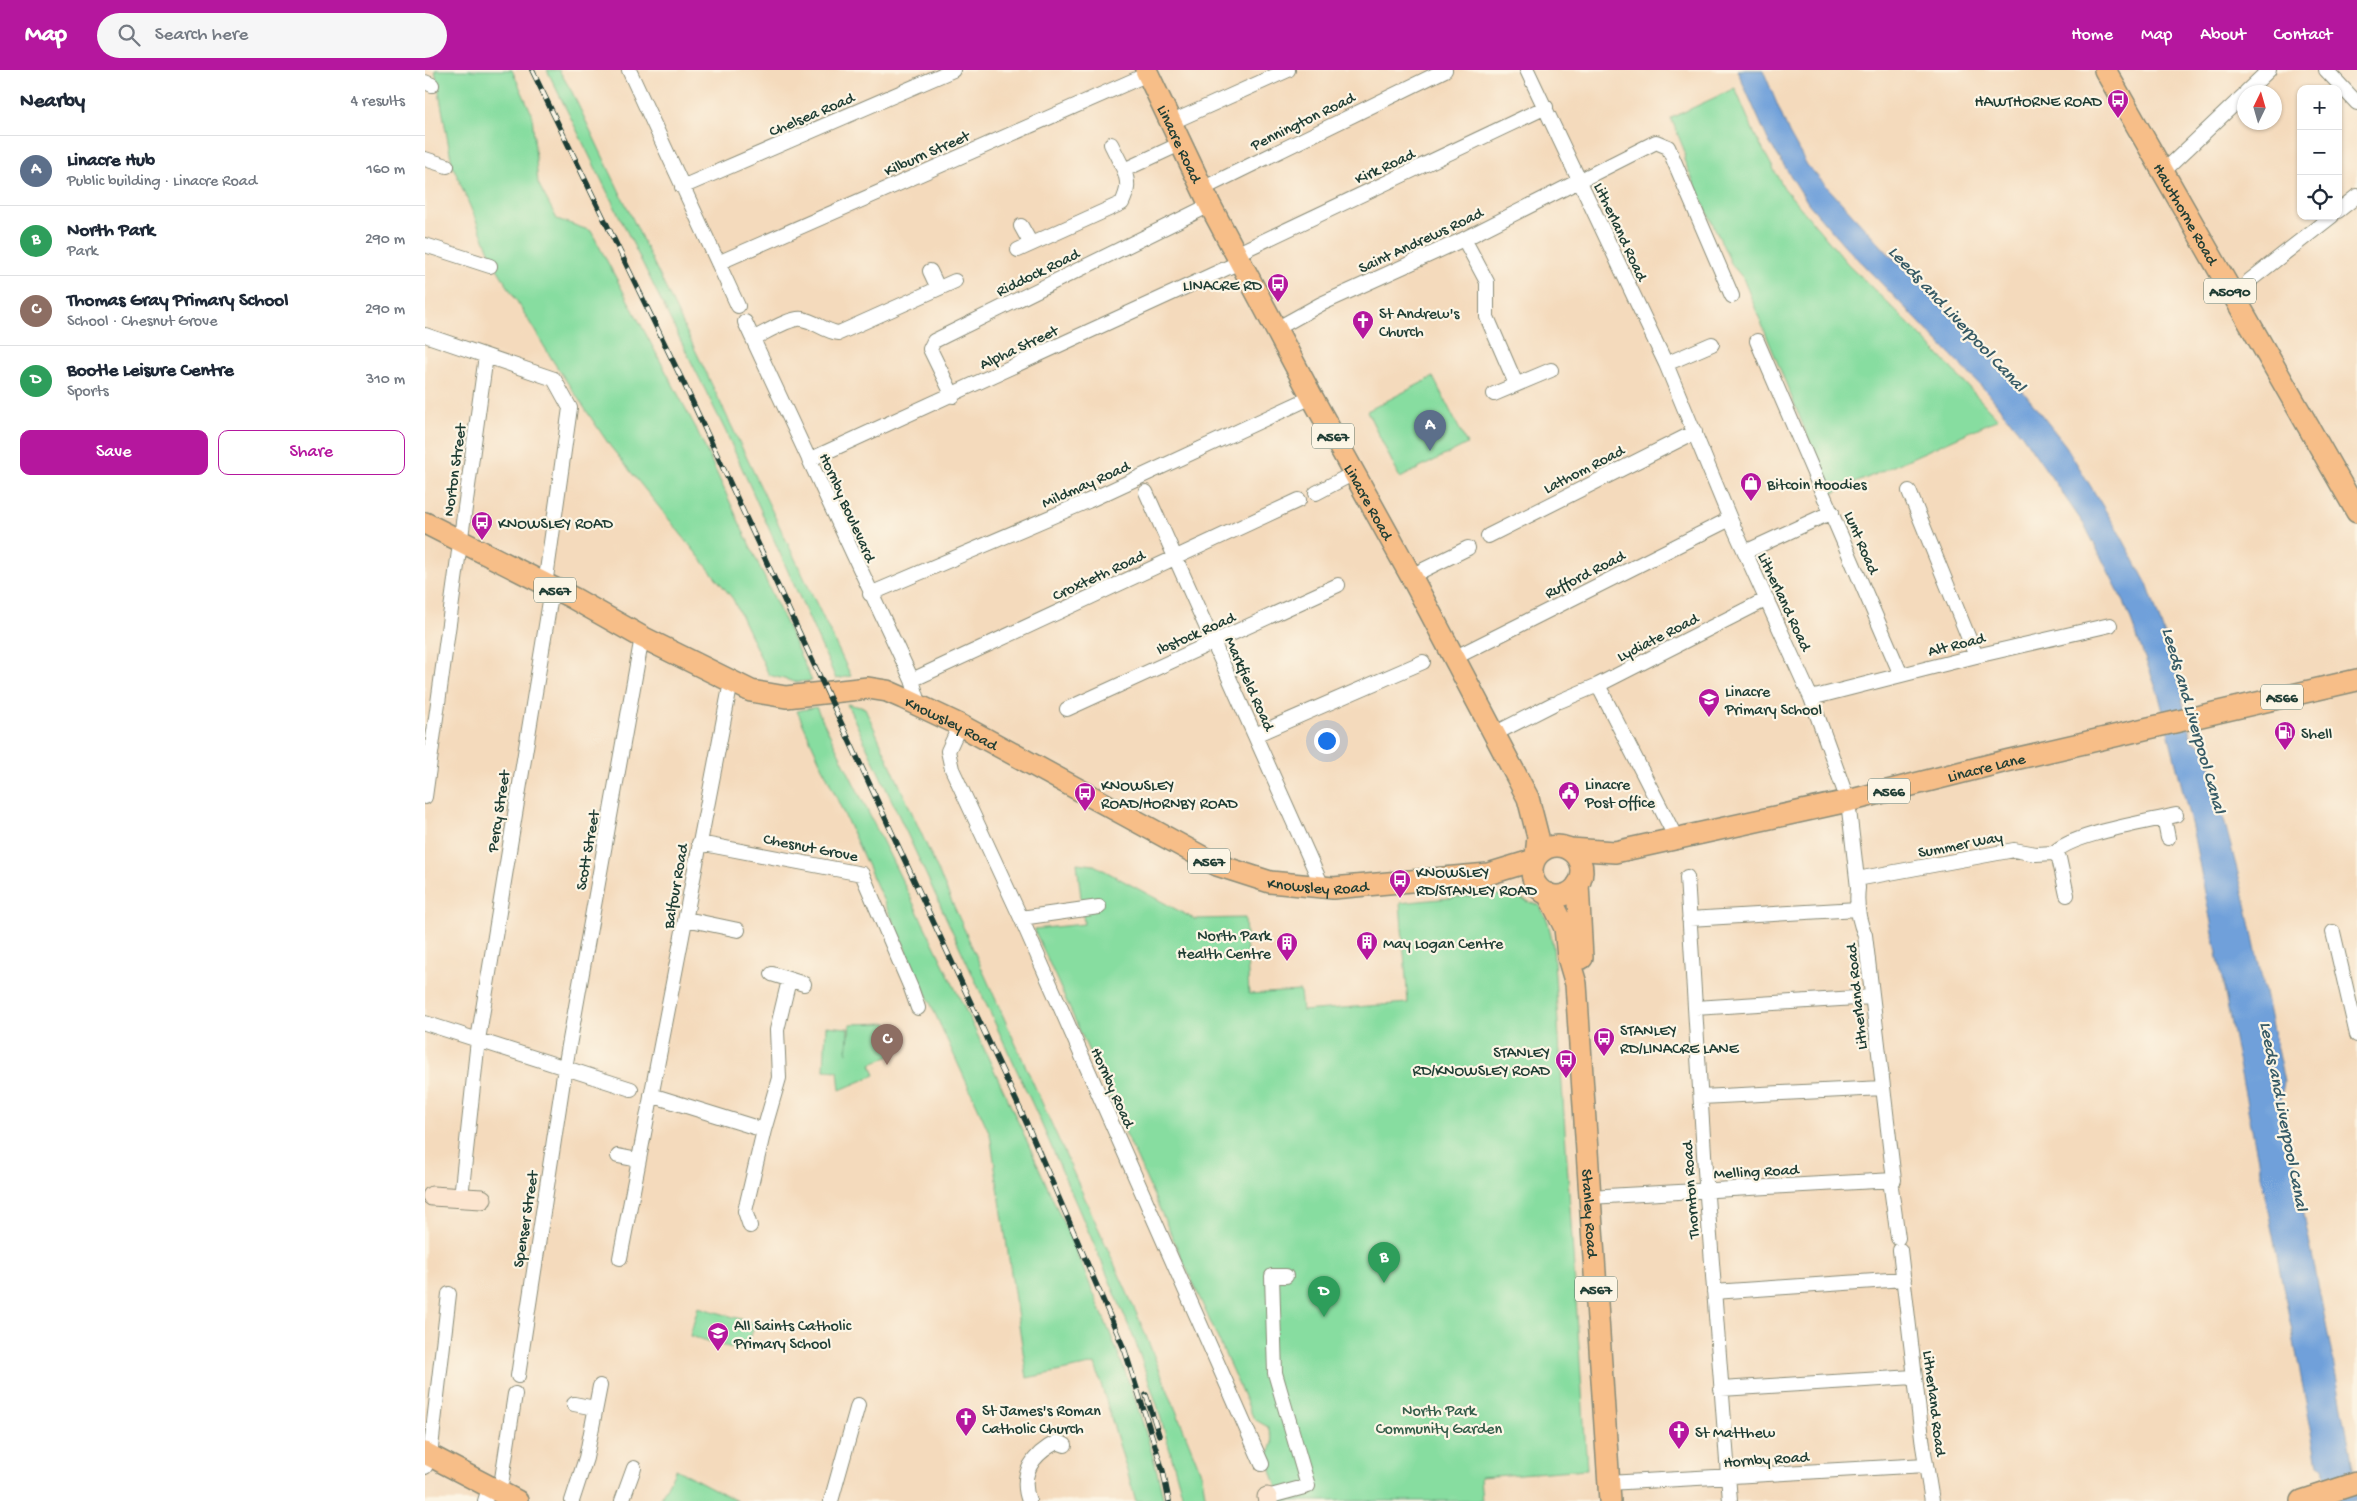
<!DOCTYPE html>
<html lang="en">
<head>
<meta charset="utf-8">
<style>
	:root { --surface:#fff; --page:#f6f6f7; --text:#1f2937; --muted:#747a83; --line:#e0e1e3; --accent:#b5179e }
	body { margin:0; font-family:"Gochi Hand",sans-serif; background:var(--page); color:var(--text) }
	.controls { position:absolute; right:15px; top:15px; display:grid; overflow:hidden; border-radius:10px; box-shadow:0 1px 4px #0004 }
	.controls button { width:45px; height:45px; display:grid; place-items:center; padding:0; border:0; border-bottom:1px solid var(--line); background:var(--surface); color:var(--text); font:25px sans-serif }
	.compass { position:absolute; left:1812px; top:15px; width:45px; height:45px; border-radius:50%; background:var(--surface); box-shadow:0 1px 4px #0004; rotate:5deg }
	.you { position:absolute; left:901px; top:670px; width:18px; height:18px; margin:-12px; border:4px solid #fff; border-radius:50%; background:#1a73e8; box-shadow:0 0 0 8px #1a73e833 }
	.badge { display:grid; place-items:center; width:32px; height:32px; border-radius:50%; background:var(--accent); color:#fff; font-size:16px; font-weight:700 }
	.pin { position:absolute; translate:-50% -41px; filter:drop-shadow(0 1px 2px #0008) }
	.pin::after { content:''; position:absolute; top:26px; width:18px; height:15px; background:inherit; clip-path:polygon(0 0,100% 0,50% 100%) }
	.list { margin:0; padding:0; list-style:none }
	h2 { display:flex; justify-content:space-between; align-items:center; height:65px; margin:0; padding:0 20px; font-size:21px }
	h2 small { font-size:16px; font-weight:400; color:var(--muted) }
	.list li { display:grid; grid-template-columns:32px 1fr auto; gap:15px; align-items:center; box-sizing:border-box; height:70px; padding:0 20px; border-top:1px solid var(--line) }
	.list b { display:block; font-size:19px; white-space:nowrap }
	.list p { margin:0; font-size:16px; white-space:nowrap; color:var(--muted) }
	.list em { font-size:16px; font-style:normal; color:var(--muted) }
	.actions { display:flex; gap:10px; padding:15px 20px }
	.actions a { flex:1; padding:11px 0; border:1px solid var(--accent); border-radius:10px; text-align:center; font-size:18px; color:var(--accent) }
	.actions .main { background:var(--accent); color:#fff }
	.icon { flex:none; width:28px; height:28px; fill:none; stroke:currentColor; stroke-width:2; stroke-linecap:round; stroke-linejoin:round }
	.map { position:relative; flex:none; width:1932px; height:1431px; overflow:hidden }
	header { display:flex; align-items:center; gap:30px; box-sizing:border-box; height:70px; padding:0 25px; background:var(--accent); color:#fff }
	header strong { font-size:24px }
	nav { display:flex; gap:28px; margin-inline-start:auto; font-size:18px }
	.search { width:350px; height:45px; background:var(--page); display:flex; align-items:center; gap:12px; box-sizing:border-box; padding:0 18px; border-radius:28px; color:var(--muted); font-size:19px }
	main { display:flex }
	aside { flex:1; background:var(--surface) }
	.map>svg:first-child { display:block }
</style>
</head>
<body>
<header>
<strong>Map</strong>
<div class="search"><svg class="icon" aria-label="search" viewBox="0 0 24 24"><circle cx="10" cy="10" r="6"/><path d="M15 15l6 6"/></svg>Search here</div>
<nav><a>Home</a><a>Map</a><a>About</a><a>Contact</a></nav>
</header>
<main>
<aside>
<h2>Nearby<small>4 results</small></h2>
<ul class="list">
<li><span class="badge" style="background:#5c6f8a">A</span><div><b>Linacre Hub</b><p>Public building · Linacre Road</p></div><em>160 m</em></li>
<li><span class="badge" style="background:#2e9e5b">B</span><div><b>North Park</b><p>Park</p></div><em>290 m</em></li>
<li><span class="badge" style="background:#8d6e63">C</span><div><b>Thomas Gray Primary School</b><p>School · Chesnut Grove</p></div><em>290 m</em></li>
<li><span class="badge" style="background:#2e9e5b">D</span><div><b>Bootle Leisure Centre</b><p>Sports</p></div><em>310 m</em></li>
</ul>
<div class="actions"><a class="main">Save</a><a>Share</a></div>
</aside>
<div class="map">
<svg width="1932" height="1431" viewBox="0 0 1932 1431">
	<rect width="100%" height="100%" fill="#fcf5e5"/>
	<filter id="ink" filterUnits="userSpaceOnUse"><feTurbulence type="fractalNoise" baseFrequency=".02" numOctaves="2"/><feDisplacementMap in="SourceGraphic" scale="10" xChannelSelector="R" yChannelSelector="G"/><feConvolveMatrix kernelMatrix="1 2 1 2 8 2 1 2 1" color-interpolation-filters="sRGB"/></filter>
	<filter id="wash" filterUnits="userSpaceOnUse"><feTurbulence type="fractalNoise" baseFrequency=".0096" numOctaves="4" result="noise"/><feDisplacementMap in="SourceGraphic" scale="20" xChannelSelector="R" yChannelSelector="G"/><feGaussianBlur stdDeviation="1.12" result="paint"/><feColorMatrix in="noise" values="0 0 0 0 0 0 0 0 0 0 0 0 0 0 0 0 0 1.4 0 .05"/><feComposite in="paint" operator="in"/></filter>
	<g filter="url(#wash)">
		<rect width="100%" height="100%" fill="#f4dabc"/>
		<!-- green -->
		<path fill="#87dda0" stroke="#538d6a" d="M10,0H87L107,44L113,113L132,149L166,161L271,358L387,611L370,612L344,605L308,529L185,376L128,291L70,195L27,94Z
			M122,0H134L147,22L426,606L411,609L300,360Z
			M1310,18L1330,65L1359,118L1422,193L1499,269L1573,349L1406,424L1318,208L1307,195L1272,120L1259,90L1260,82L1246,48Z
			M1008,307L1042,374L975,408L942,341Z
			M422,634L440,638L714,1249L777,1405L781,1431H759L733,1338L710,1271L678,1195L613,1046Z
			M391,637C474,805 560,973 635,1145C675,1238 717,1331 739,1431H711L670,1294L602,1308L565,1064L372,641Z
			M652,793L669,795L769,849L820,848L824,924L875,921L877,941L983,933L975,833L1065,824L1094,828L1115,836L1123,852L1128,876L1162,1399L1055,1407L1057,1431H856L842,1387L848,1373L843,1357L829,1349L609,859L659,854Z
			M463,953L466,965L465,986L446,994L450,1005L415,1020L413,1001L399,1000L401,956L423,958L422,983L425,954Z
			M273,1237L330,1253L321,1282L265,1266Z
			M251,1399L312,1431H234Z"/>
		<!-- water -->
		<path fill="#70a0da" stroke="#486e87" d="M1312,0H1338L1364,63L1382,95L1462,182L1531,247L1582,301L1641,376L1696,466L1722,514L1761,626L1757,629L1767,671L1780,677L1821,834L1859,1012L1856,1028C1881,1158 1909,1288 1932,1419V1431H1905L1899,1397L1893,1393L1767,757L1734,626L1700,534L1660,456L1597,365L1563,323L1420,176L1383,133L1344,72Z"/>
	</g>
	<g filter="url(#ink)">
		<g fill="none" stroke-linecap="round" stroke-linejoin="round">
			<!-- street casing -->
			<g stroke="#8a8c78" stroke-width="16">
				<path id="street" d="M204,0L313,236
					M1102,0L1241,294L1305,449L1386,628L1423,731L1433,818C1431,835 1433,849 1440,865L1469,1110L1164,1127
					M1901,0L1932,33
					M0,12L7,15
					M1821,22L1844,0
					M745,53L863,0
					M686,74L699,100
					M0,89L22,96
					M1738,102L1820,24
					M257,117L528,0
					M777,119L1020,0
					M1913,141L1932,126
					M596,156L606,174
					M1039,169L1062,212V247L1091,314
					M0,175L65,196
					M593,180L697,133C703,120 704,114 699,100L755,74
					M811,184L1121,37
					M293,193L723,4
					M505,201L513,218
					M1824,211L1907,146
					M320,252L487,610L495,636
					M851,259L896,234L1039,169L1231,72L1243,77L1307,226
					M0,265L129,309L145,338L120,515
					M329,268C340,263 366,247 377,249C390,251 400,262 414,263L530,211
					M1332,271L1476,605
					M1241,294L1287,274
					M1069,324L1126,300
					M528,326L505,279L509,271L785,135
					M384,390L815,192
					M1484,421L1551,586
					M721,422L898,818
					M891,423L929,403
					M1063,466L1270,362
					M1320,482L1407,442
					M986,506L1043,478
					M445,524L663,431L887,327
					M1029,588L1305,449
					M487,610L874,430
					M1173,615L1251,768
					M1386,628L1551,586L1685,555
					M1135,631L1173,615L1342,529
					M642,639L913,515
					M535,655L523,681L527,699L596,848L837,1394
					M1069,664L1128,634
					M830,665L998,592
					M0,727L61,286
					M1739,748L1743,768
					M274,773L437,804L486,918L493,938
					M1629,783C1646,764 1723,752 1751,745
					M1262,807L1280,1100L1305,1431
					M1432,809L1589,780L1611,784L1629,783L1634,788L1642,825
					M596,848L674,837
					M261,849L313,860
					M1264,849L1433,839
					M1908,862L1932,965
					M347,904L379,914
					M1270,938L1447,927
					M0,953L206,1019
					M226,1025L339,1060
					M1276,1027L1458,1018
					M193,1086L213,1090
					M1465,1110L1473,1168
					M36,1127L53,970L127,519
					M325,1156L320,1141L339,1060L354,1008L352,960L364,910
					M1475,1180L1498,1376L1507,1431
					M195,1188L306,612
					M1289,1222L1479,1209
					M93,1306L140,998L217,567
					M1296,1319L1489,1307
					M149,1334L170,1338
					M0,1397L5,1386L24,1224
					M1183,1413L1501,1395
					M75,1422L90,1324
					M842,1427L883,1416L850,1303L847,1206H861
					M60,1431L65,1416
					M147,1431L161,1388L175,1316
					M197,1431L209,1398
					M406,1431L433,1335
					M604,1431C594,1404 608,1384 632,1372L640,1375"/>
			</g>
			<!-- secondary casing -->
			<g stroke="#8a8c78" stroke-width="21">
				<path id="secondary" d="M7,1126L57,1129
					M842,1427L843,1431"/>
			</g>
			<!-- primary casing -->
			<g stroke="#8a8c78" stroke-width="24">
				<g id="primary">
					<path id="s1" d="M721,0L785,135L887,327L986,506L1103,728L1113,767L1111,786"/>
					<path id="s2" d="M1680,0L1932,442"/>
					<path id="s3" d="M0,453L148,528L217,567L326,621L361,627L443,618L462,621L478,628L535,655L792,795L845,812L908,818L1063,804L1109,790"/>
					<circle cx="1132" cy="801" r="25"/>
					<path id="s4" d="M1145,779L1190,782L1423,731L1581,691L1932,610"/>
					<path d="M1153,814L1157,888"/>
					<path id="s5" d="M1123,824L1140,858L1143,887L1151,914L1185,1431"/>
					<path d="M0,1383L92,1431"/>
					<path d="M1877,1431L1932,1413"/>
				</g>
			</g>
			<!-- street -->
			<use href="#street" stroke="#fff" stroke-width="14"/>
			<!-- secondary -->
			<use href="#secondary" stroke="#fce5cf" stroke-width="19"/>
			<!-- primary -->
			<use href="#primary" stroke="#f7be88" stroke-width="21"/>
			<!-- rail casing -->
			<g stroke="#1f3d34" stroke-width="5.5">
				<path id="rail" d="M107,0L261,318L602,1054L700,1281L738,1401L744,1431
					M721,1325L734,1365"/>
			</g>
			<!-- rail -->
			<use href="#rail" stroke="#fcf5e5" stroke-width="4" stroke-dasharray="11" stroke-linecap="butt"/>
		</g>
	</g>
	<!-- icons -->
	<defs>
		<g id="bus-pin" transform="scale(1.125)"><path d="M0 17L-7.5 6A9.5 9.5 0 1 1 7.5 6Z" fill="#b5179e" stroke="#fcf5e5"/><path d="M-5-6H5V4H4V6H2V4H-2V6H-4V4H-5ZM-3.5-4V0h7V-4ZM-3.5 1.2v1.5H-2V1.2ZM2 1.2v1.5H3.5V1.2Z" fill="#fff"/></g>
		<g id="church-pin" transform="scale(1.125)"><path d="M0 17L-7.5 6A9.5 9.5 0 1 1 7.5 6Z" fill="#b5179e" stroke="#fcf5e5"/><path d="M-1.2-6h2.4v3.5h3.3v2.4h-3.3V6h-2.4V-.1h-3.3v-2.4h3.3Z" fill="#fff"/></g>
		<g id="shop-pin" transform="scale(1.125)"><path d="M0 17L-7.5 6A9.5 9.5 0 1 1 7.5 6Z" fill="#b5179e" stroke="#fcf5e5"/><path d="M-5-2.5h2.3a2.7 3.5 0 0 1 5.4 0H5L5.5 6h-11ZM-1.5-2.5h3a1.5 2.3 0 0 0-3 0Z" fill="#fff"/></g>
		<g id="school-pin" transform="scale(1.125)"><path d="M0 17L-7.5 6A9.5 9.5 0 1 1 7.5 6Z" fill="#b5179e" stroke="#fcf5e5"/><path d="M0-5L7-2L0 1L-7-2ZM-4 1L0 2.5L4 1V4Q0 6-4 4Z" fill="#fff"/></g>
		<g id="fuel-pin" transform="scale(1.125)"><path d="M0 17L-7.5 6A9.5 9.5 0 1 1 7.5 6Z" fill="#b5179e" stroke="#fcf5e5"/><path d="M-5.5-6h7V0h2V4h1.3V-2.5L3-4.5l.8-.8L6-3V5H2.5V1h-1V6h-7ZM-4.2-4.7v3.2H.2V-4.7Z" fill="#fff"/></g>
		<g id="civic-pin" transform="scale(1.125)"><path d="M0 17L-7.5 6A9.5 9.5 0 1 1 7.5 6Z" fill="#b5179e" stroke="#fcf5e5"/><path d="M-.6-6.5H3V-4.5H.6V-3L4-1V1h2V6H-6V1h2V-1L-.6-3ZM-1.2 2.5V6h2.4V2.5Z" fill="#fff"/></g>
		<g id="building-pin" transform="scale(1.125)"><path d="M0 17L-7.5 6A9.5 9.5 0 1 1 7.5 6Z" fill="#b5179e" stroke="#fcf5e5"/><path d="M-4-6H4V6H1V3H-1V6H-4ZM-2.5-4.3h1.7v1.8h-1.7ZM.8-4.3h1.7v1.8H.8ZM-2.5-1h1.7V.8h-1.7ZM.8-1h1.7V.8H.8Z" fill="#fff"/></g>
	</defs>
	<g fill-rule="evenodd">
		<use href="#bus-pin" x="1693" y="30"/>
		<use href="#bus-pin" x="853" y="214"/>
		<use href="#church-pin" x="938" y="251"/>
		<use href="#shop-pin" x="1326" y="413"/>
		<use href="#bus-pin" x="57" y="452"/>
		<use href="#school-pin" x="1284" y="629"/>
		<use href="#fuel-pin" x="1860" y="662"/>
		<use href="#civic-pin" x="1144" y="722"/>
		<use href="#bus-pin" x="660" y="723"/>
		<use href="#bus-pin" x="975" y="810"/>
		<use href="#building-pin" x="942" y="872"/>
		<use href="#building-pin" x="862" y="873"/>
		<use href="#bus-pin" x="1179" y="968"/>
		<use href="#bus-pin" x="1141" y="990"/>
		<use href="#school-pin" x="293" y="1263"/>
		<use href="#church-pin" x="541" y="1348"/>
		<use href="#church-pin" x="1254" y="1361"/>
	</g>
	<g text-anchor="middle" stroke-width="4.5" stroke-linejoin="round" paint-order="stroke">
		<!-- shield labels -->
		<g fill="#fcf5e5" stroke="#617469" stroke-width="1">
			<rect x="1779" y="208.5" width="52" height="25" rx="4"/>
			<rect x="887" y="353.5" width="42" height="25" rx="4"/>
			<rect x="109" y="507.5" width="42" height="25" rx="4"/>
			<rect x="1836" y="614.5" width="42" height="25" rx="4"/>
			<rect x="1443" y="708.5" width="42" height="25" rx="4"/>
			<rect x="763" y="778.5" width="42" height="25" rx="4"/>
			<rect x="1150" y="1206.5" width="42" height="25" rx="4"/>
		</g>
		<g font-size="15" font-weight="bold" fill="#1f3d34">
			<text x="1805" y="226">A5090</text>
			<text x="908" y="371">A567</text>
			<text x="130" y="525">A567</text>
			<text x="1857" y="632">A566</text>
			<text x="1464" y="726">A566</text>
			<text x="784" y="796">A567</text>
			<text x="1171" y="1224">A567</text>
		</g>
		<!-- poi labels -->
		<g font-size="16" fill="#1f3d34" stroke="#fcf5e5" text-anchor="start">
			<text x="1677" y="36" text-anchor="end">HAWTHORNE ROAD</text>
			<text x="837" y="220" text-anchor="end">LINACRE RD</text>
			<text x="954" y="248">St Andrew's<tspan x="954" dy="18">Church</tspan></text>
			<text x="1342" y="419">Bitcoin Hoodies</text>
			<text x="73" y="458">KNOWSLEY ROAD</text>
			<text x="1300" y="626">Linacre<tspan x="1300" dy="18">Primary School</tspan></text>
			<text x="1876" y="668">Shell</text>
			<text x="1160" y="719">Linacre<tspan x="1160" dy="18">Post Office</tspan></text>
			<text x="676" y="720">KNOWSLEY<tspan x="676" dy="18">ROAD/HORNBY ROAD</tspan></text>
			<text x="991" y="807">KNOWSLEY<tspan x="991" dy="18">RD/STANLEY ROAD</tspan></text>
			<text x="846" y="870" text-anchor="end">North Park<tspan x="846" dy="18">Health Centre</tspan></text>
			<text x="958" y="878">May Logan Centre</text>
			<text x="1195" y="965">STANLEY<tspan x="1195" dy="18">RD/LINACRE LANE</tspan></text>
			<text x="1125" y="987" text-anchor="end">STANLEY<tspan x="1125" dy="18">RD/KNOWSLEY ROAD</tspan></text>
			<text x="309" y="1260">All Saints Catholic<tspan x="309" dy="18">Primary School</tspan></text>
			<text x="557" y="1345">St James's Roman<tspan x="557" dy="18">Catholic Church</tspan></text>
			<text x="1270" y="1367">St Matthew</text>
		</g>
		<!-- street labels -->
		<g font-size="16" fill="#1f3d34" stroke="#fcf5e5">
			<text transform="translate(386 43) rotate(-23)" y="6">Chelsea Road</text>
			<text transform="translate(877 50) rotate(-26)" y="6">Pennington Road</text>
			<text dy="6" stroke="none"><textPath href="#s1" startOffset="81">Linacre Road</textPath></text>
			<text transform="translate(501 82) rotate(-24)" y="6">Kilburn Street</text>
			<text transform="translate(959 95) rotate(-25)" y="6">Kirk Road</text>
			<text dy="6" stroke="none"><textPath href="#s2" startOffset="165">Hawthorne Road</textPath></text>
			<text transform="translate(1197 161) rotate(65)" y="6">Litherland Road</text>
			<text transform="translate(995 169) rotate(-25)" y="6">Saint Andrews Road</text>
			<text transform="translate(612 201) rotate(-26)" y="6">Riddock Road</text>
			<text transform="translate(593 276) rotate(-25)" y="6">Alpha Street</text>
			<text transform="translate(1158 398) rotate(-27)" y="6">Lathom Road</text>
			<text transform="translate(28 400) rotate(-82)" y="6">Norton Street</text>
			<text transform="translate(660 413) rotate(-24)" y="6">Mildmay Road</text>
			<text dy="6" stroke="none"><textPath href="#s1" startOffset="486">Linacre Road</textPath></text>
			<text transform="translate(424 437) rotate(66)" y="6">Hornby Boulevard</text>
			<text transform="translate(1438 472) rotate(67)" y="6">Lunt Road</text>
			<text transform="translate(1159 503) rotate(-27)" y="6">Rufford Road</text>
			<text transform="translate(673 504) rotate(-25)" y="6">Croxteth Road</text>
			<text transform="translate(1361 531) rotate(65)" y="6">Litherland Road</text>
			<text transform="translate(770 562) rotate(-24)" y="6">Ibstock Road</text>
			<text transform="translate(1232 566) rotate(-27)" y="6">Lydiate Road</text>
			<text transform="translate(1531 573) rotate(-14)" y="6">Alt Road</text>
			<text transform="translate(826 613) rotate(66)" y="6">Markfield Road</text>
			<text dy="6" stroke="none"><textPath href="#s3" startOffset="576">Knowsley Road</textPath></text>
			<text dy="6" stroke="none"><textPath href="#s4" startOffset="426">Linacre Lane</textPath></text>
			<text transform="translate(72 741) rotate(-81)" y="6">Percy Street</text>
			<text transform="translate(1535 773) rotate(-11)" y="6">Summer Way</text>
			<text transform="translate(386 776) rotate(11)" y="6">Chesnut Grove</text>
			<text transform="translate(161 780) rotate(-80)" y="6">Scott Street</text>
			<text dy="6" stroke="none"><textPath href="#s3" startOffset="981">Knowsley Road</textPath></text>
			<text transform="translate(249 816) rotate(-80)" y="6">Balfour Road</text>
			<text transform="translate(1430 927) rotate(-96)" y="6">Litherland Road</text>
			<text transform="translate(689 1017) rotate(66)" y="6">Hornby Road</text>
			<text transform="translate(1331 1100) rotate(-3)" y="6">Melling Road</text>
			<text transform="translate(1264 1120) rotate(-94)" y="6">Thornton Road</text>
			<text dy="6" stroke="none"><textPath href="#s5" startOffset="325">Stanley Road</textPath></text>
			<text transform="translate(99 1149) rotate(-81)" y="6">Spenser Street</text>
			<text transform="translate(1511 1333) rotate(83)" y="6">Litherland Road</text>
			<text transform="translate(1341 1388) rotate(-4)" y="6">Hornby Road</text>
		</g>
		<!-- park labels -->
		<g font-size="16" fill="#345d4a" stroke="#fcf5e5">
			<text x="1014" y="1345">North Park<tspan x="1014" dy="18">Community Garden</tspan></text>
		</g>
		<!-- water labels -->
		<g font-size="18" font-style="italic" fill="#375b66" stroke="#fcf5e5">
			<text transform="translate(1533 248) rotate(47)" y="6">Leeds and Liverpool Canal</text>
			<text transform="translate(1770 650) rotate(74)" y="6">Leeds and Liverpool Canal</text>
			<text transform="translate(1860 1046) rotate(79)" y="6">Leeds and Liverpool Canal</text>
		</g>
	</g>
</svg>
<div class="controls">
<button>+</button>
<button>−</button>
<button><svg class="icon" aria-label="locate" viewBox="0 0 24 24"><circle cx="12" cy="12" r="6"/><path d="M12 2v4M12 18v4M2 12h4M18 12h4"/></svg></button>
</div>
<svg class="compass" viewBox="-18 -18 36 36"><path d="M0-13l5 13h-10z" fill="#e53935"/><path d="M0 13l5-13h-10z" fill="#747a83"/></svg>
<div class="you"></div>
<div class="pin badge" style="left:1005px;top:381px;background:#5c6f8a">A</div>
<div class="pin badge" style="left:959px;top:1213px;background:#2e9e5b">B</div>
<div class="pin badge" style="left:462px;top:995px;background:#8d6e63">C</div>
<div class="pin badge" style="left:899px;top:1247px;background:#2e9e5b">D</div>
</div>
</main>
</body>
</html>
